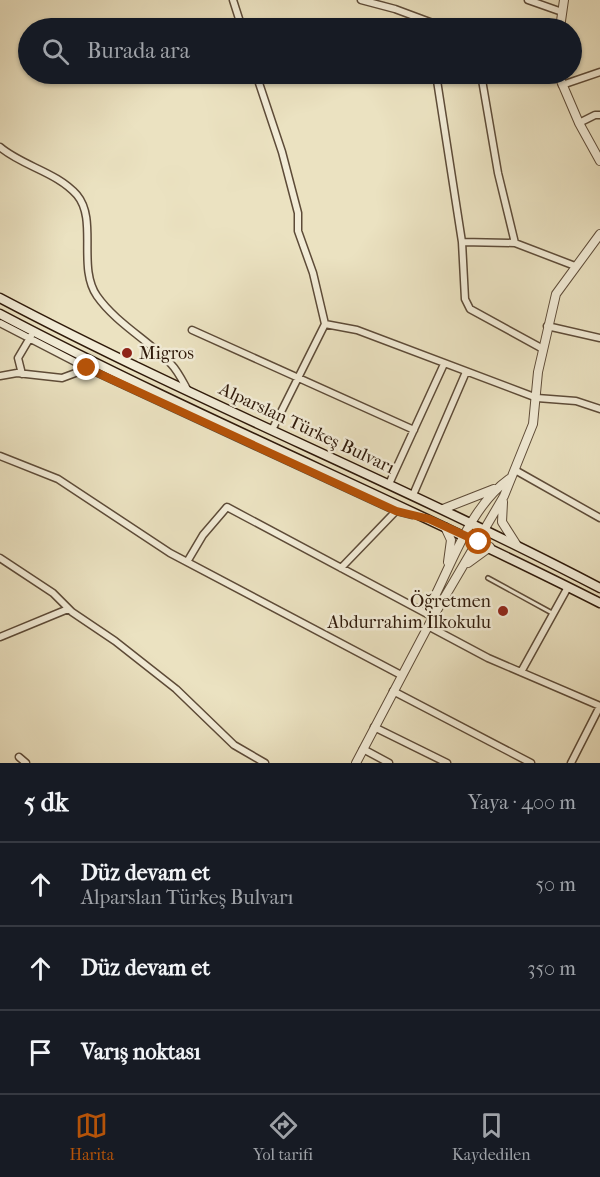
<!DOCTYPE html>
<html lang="tr">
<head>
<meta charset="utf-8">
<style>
	:root { --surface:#171b24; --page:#242831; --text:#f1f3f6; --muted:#9ea1a6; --line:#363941; --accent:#b45309 }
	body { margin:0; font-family:"IM FELL French Canon",serif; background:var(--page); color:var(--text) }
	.stop { position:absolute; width:18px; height:18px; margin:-14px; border:4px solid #b45309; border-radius:50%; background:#fff }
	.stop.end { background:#b45309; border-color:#fff; box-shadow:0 2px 6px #0008 }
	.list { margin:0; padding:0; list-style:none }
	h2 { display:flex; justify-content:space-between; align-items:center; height:78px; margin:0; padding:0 24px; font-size:26px }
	h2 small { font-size:20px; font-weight:400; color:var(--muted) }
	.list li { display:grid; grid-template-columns:39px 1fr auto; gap:18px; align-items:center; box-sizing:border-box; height:84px; padding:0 24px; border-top:2px solid var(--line) }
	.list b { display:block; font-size:22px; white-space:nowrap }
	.list p { margin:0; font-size:20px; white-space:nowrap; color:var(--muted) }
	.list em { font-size:20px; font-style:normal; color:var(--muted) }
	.icon { flex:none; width:33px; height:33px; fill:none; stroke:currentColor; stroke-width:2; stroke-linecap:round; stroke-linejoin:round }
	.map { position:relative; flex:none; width:600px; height:763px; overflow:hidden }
	.search { position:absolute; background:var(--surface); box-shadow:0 2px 4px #0004; left:18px; right:18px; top:18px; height:66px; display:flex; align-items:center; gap:15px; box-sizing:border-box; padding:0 21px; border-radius:33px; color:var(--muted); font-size:22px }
	.sheet { height:330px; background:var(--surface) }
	nav { display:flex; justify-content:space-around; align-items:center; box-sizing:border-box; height:84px; border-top:2px solid var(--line); background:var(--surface); font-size:16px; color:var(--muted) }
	nav a { display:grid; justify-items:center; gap:3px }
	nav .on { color:var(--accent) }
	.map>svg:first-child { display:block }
</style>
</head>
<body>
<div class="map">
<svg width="600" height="763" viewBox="0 0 600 763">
	<rect width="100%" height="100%" fill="#ebe2c1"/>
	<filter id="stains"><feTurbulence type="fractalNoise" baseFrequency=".00333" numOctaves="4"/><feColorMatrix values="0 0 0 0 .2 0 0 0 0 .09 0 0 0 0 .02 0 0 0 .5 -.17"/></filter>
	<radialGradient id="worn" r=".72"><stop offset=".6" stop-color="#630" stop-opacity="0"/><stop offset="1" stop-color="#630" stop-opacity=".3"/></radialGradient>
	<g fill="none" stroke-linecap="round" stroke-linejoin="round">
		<!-- service casing -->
		<g stroke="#5d4b38" stroke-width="6">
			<path id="service" d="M488,578L552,613"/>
		</g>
		<!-- minor casing -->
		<g stroke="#5d4b38" stroke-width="9">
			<path id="minor" d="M233,0L242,28
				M361,0L395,9L446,28
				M528,0L562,12
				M256,74L282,152L298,213V231L313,273L325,324
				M436,74L462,242L465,299L470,309L543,349
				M481,74L498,173L515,243
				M562,85L600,72
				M579,123L595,115H600
				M0,147C22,166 57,172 77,195C98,220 77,267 97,296C116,323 148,340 171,364C178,371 183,382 188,391
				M462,242L515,243L575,266
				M0,323L87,368L396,511L412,515
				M547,326L600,338
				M192,330L414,430
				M22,374L18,358L31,336
				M0,376L17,373L62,378L97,365
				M272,430L325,324L357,330L537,398L576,401L600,409
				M0,456L58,479L170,553L401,675
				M515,470L600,518
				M389,484L444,364
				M413,495L466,372
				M0,558L53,593L72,612L115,641L176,689L234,745L265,763
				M187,562L203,535L227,507L433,617
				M341,568L396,511
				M428,626L488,658L600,706
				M0,637L68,609
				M521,672L568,587
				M393,691L531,763
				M374,727L447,763
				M363,749L389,763
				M19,757L26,763
				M571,763L600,706"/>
		</g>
		<!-- tertiary casing -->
		<g stroke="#5d4b38" stroke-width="10">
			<path id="tertiary" d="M560,28L564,0
				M558,74L579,123L600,161
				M503,502L502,522L516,544
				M443,509L494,489
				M445,527L451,540L448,562
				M468,563L490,547
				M433,617L432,602C453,561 471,506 509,479
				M356,763L433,617L504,496L533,424L538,372L556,294L600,234"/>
		</g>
		<!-- secondary casing -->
		<g stroke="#2e190a" stroke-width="11">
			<path id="secondary" d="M0,298C197,402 403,485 600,588
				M0,314C197,418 402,502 600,603"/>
		</g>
		<!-- service -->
		<use href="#service" stroke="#f2ecd7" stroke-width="3"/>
		<!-- minor -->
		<use href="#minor" stroke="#f2ecd7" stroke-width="6"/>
		<!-- tertiary -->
		<use href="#tertiary" stroke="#f2ecd7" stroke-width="8"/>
		<!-- secondary -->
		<use href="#secondary" stroke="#f2ecd7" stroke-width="8"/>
	</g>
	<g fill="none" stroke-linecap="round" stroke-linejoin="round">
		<!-- route -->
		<path stroke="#b45309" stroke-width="8" d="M87,368L396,511L429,519L479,542"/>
	</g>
	<!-- markers -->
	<g fill="#8f2418" stroke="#f2ecd7" stroke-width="2">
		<circle cx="127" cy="353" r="6"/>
		<circle cx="503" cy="611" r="6"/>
	</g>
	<g text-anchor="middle" stroke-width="5" stroke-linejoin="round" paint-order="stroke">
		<!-- poi labels -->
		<g font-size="18" fill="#2e190a" stroke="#f2ecd7" text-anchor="start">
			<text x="139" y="359">Migros</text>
			<text x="491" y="607" text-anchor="end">Öğretmen<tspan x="491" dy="21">Abdurrahim İlkokulu</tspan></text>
		</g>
		<!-- street labels -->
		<g font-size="18" fill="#2e190a" stroke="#f2ecd7">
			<text transform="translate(307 428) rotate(25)" y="6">Alparslan Türkeş Bulvarı</text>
		</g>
	</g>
	<rect width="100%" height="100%" filter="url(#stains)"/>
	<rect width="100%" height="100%" fill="url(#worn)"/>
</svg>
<div class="stop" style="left:479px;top:542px"></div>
<div class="stop end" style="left:87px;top:368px"></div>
<div class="search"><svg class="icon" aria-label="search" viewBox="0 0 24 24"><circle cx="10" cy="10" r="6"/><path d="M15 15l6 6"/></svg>Burada ara</div>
</div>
<section class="sheet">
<h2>5 dk<small>Yaya · 400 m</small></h2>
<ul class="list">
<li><svg class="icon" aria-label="ahead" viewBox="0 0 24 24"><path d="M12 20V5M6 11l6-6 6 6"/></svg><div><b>Düz devam et</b><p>Alparslan Türkeş Bulvarı</p></div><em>50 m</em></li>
<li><svg class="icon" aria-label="ahead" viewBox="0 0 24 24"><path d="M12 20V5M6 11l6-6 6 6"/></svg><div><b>Düz devam et</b></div><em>350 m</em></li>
<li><svg class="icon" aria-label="arrive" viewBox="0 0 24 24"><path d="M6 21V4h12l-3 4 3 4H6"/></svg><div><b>Varış noktası</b></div></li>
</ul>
</section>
<nav>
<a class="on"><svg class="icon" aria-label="map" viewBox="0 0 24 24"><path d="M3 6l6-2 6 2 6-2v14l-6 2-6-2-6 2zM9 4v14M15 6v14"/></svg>Harita</a>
<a><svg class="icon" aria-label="directions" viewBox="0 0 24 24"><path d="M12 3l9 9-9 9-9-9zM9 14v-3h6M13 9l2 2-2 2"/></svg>Yol tarifi</a>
<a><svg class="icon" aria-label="saved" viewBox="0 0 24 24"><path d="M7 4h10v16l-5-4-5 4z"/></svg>Kaydedilen</a>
</nav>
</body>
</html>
